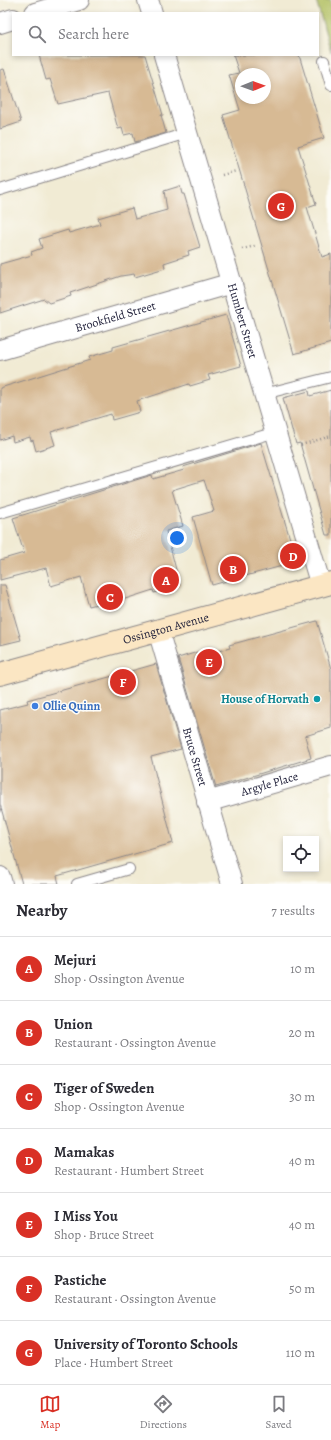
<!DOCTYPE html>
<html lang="en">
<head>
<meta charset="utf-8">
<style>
	:root { --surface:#fff; --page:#f7f7f7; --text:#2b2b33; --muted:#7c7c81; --line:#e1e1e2; --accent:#d93025 }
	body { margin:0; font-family:Alegreya,serif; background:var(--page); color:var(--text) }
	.controls { position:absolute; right:12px; bottom:12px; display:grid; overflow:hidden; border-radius:0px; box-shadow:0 2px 6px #0003 }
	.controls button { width:36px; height:36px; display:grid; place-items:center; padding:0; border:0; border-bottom:1px solid var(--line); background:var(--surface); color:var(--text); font:20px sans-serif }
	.compass { position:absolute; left:235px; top:68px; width:36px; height:36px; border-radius:50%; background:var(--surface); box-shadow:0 2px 6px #0003; rotate:89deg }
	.you { position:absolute; left:177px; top:538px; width:14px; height:14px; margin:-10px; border:3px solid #fff; border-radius:50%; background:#1a73e8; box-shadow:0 0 0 6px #1a73e833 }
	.badge { display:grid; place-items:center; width:26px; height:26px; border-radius:50%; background:var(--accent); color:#fff; font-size:13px; font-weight:700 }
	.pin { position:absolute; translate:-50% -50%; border:2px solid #fff; box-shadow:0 1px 4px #0006 }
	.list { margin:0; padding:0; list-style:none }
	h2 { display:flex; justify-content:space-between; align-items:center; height:52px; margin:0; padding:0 16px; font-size:17px }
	h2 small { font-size:13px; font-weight:400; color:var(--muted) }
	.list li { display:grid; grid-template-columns:26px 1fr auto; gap:12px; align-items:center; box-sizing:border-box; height:64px; padding:0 16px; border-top:1px solid var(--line) }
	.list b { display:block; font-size:15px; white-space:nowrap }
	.list p { margin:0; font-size:13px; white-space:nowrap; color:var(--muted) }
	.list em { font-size:13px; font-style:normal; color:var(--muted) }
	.icon { flex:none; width:22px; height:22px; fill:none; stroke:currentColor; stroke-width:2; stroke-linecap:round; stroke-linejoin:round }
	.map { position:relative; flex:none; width:331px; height:884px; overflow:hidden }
	.search { position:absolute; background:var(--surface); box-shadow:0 2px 6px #0003; left:12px; right:12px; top:12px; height:44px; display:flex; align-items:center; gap:10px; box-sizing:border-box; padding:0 14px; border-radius:0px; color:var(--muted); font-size:15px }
	.sheet { height:500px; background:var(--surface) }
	nav { display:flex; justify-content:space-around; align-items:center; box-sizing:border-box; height:56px; border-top:1px solid var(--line); background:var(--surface); font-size:11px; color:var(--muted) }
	nav a { display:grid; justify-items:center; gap:2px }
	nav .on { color:var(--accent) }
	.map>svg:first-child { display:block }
</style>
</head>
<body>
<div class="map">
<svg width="331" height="884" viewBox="0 0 331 884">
	<rect width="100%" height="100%" fill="#fdfcf7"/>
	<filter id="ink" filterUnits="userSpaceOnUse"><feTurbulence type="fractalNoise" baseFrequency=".025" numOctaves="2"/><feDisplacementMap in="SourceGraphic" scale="8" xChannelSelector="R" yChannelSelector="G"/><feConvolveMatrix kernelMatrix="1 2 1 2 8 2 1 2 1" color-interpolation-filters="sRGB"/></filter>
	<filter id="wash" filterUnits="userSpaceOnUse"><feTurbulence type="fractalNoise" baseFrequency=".012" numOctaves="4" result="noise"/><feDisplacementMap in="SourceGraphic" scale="16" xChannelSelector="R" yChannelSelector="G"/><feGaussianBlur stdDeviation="0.9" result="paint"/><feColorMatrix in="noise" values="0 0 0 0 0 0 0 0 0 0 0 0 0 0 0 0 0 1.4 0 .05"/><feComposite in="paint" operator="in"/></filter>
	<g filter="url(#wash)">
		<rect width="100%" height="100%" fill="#f1ebd4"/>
		<!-- green -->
		<path fill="#b2c063" stroke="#6a714f" d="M316,0H331V52Z"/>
		<g id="blocks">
			<!-- building -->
			<path fill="#d7ba94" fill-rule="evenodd" d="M39,55H145L163,115H161L166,133L135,142L133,133L124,135L122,128L118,129L108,93L58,104L50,79L46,80Z
				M233,55H299L324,138L298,146L316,204L307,207L322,257L331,254V343L294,354L223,115L240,110L229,75L239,73ZM241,74H265V98H241Z
				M4,69L21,122L0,129V70Z
				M180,186L182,194H184L200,247L188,251L189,255L164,263L165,268L135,277L134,274L121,276L70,293L71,296L49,303L44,299L0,313V264L32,255L31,252L42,248L39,239L68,230L69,233L100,224L98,218L132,208L135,219L167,210L164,191Z
				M226,315L241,366L208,375L210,380L190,386L189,384L137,401L140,412L112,420L111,414L51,432L55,445L36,451L33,440L31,441L30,437L13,442L12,436L0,440V388L90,360L89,357L113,350V347Z
				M331,390V535H326L300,443L296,444L283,398L309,391L310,396Z
				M261,443L297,562L212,585L193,517L214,511L204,480L172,490L183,526L166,531L180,585L154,593L153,590L122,600L121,598L89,606L81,577L51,586L46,568L0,580V560L24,553L13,518L152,475L153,479L184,470L183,467Z
				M0,585H5L21,640L0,645Z
				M317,621L331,669V728L305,736L311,758L216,787L178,658L198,652L199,656L230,648L229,645Z
				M156,664L181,749L151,757L173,843L57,876L59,884H22L0,804V710L28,703L27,700Z"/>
		</g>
	</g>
	<g filter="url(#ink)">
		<use href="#blocks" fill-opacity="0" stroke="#8a8688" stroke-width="1"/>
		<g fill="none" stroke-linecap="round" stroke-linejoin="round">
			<!-- lane casing -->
			<g stroke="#8a8688" stroke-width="12">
				<path id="lane" d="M324,61L331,85
					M0,190L187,133
					M264,394L331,377
					M0,513L276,432
					M77,884L129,869"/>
			</g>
			<!-- street casing -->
			<g stroke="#8a8688" stroke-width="22">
				<g id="street">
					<path d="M148,0L152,13"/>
					<path d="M35,13L79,0"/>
					<path d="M0,23L13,19"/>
					<path id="s1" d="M164,55L321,586"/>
					<path id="s2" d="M0,350L232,283"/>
					<path id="s3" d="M158,630L232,884"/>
					<path id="s4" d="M207,802L331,766"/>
					<path d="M0,877L2,884"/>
				</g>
			</g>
			<!-- secondary casing -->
			<g stroke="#8a8688" stroke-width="24">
				<g id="secondary">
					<path id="s5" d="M0,674L331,583"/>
				</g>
			</g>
			<!-- path -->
			<path stroke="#8a8688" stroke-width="2.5" stroke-dasharray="1 3" stroke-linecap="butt" d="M222,175L236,171
				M242,249L255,246
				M301,445L331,436"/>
			<!-- lane -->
			<use href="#lane" stroke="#fff" stroke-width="10"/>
			<!-- street -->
			<use href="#street" stroke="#fff" stroke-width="20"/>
			<!-- secondary -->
			<use href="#secondary" stroke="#fbe6c3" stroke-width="22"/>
		</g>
	</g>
	<!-- markers -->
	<circle fill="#0f9aa8" stroke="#fdfcf7" stroke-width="1.5" cx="317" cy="699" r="4"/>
	<circle fill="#3f7fe0" stroke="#fdfcf7" stroke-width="1.5" cx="35" cy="706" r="4"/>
	<g text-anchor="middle" stroke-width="3" stroke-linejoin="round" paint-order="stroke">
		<!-- street labels -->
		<g font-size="12" fill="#22223b" stroke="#fdfcf7">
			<text dy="4" stroke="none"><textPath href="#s2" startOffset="120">Brookfield Street</textPath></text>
			<text dy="4" stroke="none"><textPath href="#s1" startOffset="277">Humbert Street</textPath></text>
			<text dy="4" stroke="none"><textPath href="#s5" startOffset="172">Ossington Avenue</textPath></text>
			<text dy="4" stroke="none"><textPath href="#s3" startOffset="132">Bruce Street</textPath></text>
			<text dy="4" stroke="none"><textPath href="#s4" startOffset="65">Argyle Place</textPath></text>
		</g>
		<!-- culture labels -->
		<g font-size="12" font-weight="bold" fill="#0d838f" stroke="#fdfcf7" text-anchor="end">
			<text x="309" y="703">House of Horvath</text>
		</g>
		<!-- shop labels -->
		<g font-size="12" font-weight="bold" fill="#366cbe" stroke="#fdfcf7" text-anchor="start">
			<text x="43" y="710">Ollie Quinn</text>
		</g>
	</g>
</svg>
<div class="controls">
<button><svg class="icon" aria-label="locate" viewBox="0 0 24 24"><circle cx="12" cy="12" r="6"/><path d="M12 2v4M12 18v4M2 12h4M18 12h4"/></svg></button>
</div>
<svg class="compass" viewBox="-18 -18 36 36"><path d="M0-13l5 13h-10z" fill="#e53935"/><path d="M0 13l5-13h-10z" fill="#7c7c81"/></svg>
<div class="you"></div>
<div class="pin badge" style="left:166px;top:580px">A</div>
<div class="pin badge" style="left:233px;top:569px">B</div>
<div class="pin badge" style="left:110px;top:597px">C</div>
<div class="pin badge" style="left:293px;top:556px">D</div>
<div class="pin badge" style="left:209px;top:662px">E</div>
<div class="pin badge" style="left:123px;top:682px">F</div>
<div class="pin badge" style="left:281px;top:206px">G</div>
<div class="search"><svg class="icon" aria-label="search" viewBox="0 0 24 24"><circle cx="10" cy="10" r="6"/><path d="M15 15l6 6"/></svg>Search here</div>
</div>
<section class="sheet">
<h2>Nearby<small>7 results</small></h2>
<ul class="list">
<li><span class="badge">A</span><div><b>Mejuri</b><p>Shop · Ossington Avenue</p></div><em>10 m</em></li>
<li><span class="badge">B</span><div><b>Union</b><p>Restaurant · Ossington Avenue</p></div><em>20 m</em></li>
<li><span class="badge">C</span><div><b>Tiger of Sweden</b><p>Shop · Ossington Avenue</p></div><em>30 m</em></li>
<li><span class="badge">D</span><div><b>Mamakas</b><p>Restaurant · Humbert Street</p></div><em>40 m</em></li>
<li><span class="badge">E</span><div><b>I Miss You</b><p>Shop · Bruce Street</p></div><em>40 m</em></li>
<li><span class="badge">F</span><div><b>Pastiche</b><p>Restaurant · Ossington Avenue</p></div><em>50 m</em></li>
<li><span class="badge">G</span><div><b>University of Toronto Schools</b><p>Place · Humbert Street</p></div><em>110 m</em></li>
</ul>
</section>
<nav>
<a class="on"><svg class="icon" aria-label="map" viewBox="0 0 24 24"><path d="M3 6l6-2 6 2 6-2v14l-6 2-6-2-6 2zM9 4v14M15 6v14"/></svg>Map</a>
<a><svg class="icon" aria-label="directions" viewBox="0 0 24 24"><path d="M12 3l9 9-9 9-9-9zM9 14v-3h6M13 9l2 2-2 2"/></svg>Directions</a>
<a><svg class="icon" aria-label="saved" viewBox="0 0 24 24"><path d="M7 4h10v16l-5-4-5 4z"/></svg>Saved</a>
</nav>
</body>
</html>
